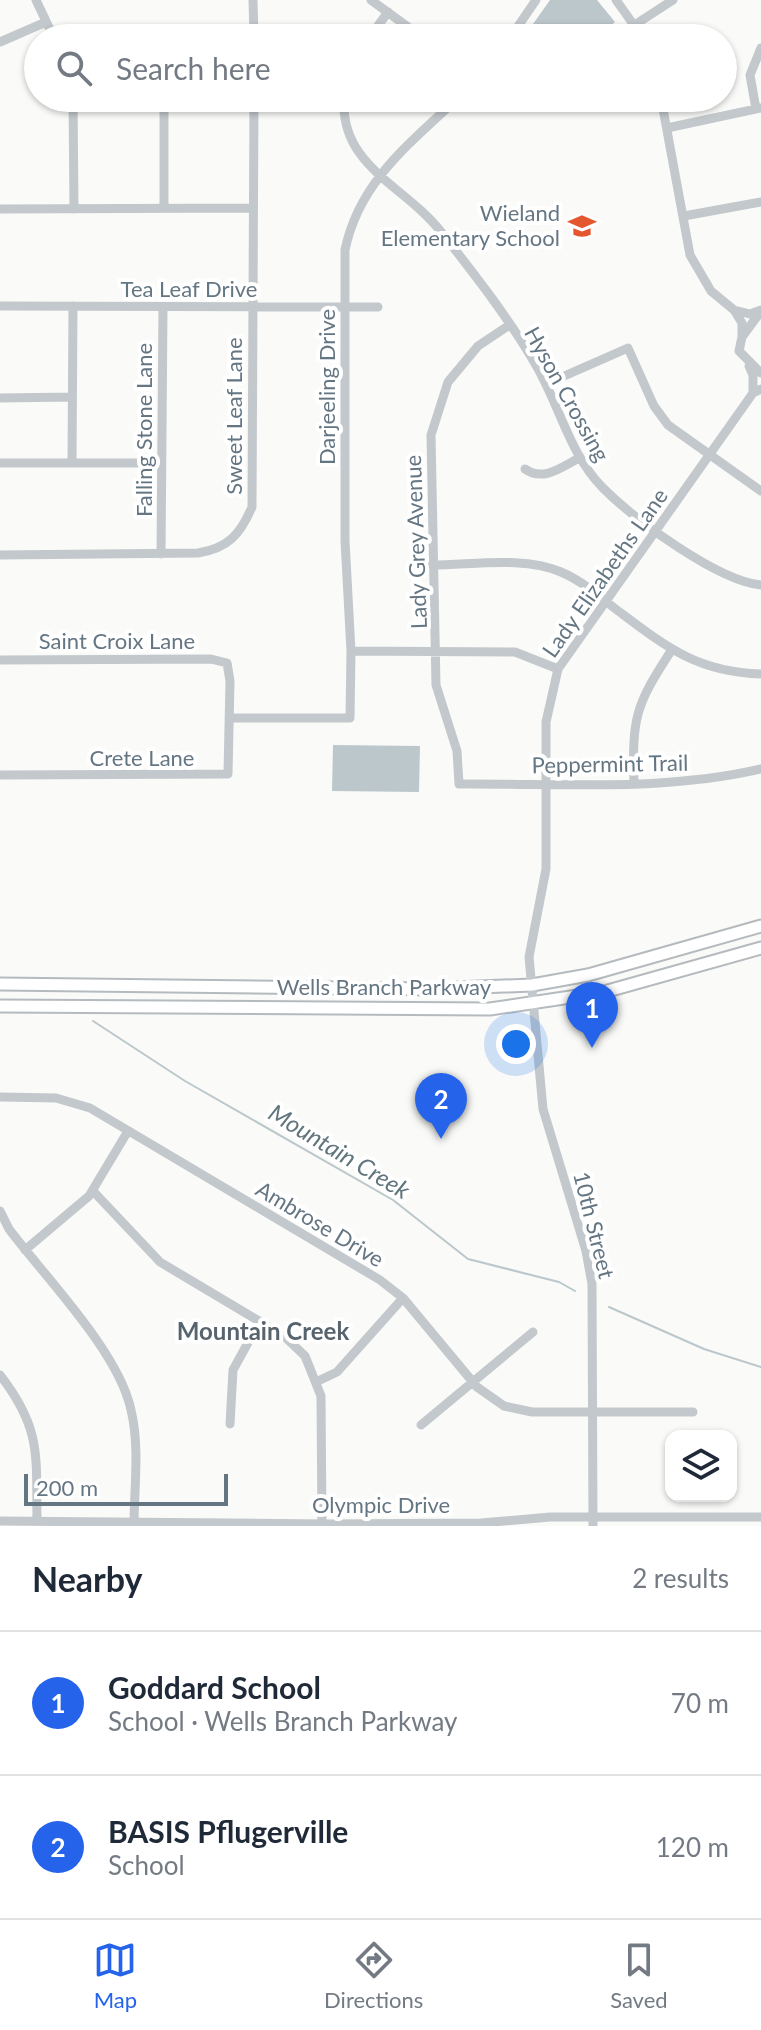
<!DOCTYPE html>
<html lang="en">
<head>
<meta charset="utf-8">
<style>
	:root { --surface:#fff; --page:#f6f6f7; --text:#1f2937; --muted:#747a83; --line:#e0e1e3; --accent:#2563eb }
	body { margin:0; font-family:Lato,sans-serif; background:var(--page); color:var(--text) }
	.controls { position:absolute; right:24px; bottom:24px; display:grid; overflow:hidden; border-radius:16px; box-shadow:0 2px 6px #0004 }
	.controls button { width:72px; height:72px; display:grid; place-items:center; padding:0; border:0; border-bottom:2px solid var(--line); background:var(--surface); color:var(--text); font:40px sans-serif }
	.scale { position:absolute; left:24px; bottom:20px; width:204px; box-sizing:border-box; padding-left:8px; border:4px solid #657683; border-top:0; font-size:22px; line-height:28px; white-space:nowrap; color:#657683; -webkit-text-stroke:6px #fff; paint-order:stroke }
	.you { position:absolute; left:516px; top:1044px; width:28px; height:28px; margin:-20px; border:6px solid #fff; border-radius:50%; background:#1a73e8; box-shadow:0 0 0 12px #1a73e833 }
	.badge { display:grid; place-items:center; width:52px; height:52px; border-radius:50%; background:var(--accent); color:#fff; font-size:26px; font-weight:700 }
	.pin { position:absolute; translate:-50% -66px; filter:drop-shadow(0 2px 4px #0008) }
	.pin::after { content:''; position:absolute; top:42px; width:28px; height:24px; background:inherit; clip-path:polygon(0 0,100% 0,50% 100%) }
	.list { margin:0; padding:0; list-style:none }
	h2 { display:flex; justify-content:space-between; align-items:center; height:104px; margin:0; padding:0 32px; font-size:34px }
	h2 small { font-size:26px; font-weight:400; color:var(--muted) }
	.list li { display:grid; grid-template-columns:52px 1fr auto; gap:24px; align-items:center; box-sizing:border-box; height:144px; padding:0 32px; border-top:2px solid var(--line) }
	.list b { display:block; font-size:30px; white-space:nowrap }
	.list p { margin:0; font-size:26px; white-space:nowrap; color:var(--muted) }
	.list em { font-size:26px; font-style:normal; color:var(--muted) }
	.icon { flex:none; width:44px; height:44px; fill:none; stroke:currentColor; stroke-width:2; stroke-linecap:round; stroke-linejoin:round }
	.map { position:relative; flex:none; width:761px; height:1526px; overflow:hidden }
	.search { position:absolute; background:var(--surface); box-shadow:0 2px 6px #0004; left:24px; right:24px; top:24px; height:88px; display:flex; align-items:center; gap:20px; box-sizing:border-box; padding:0 28px; border-radius:44px; color:var(--muted); font-size:30px }
	.sheet { height:392px; background:var(--surface) }
	nav { display:flex; justify-content:space-around; align-items:center; box-sizing:border-box; height:112px; border-top:2px solid var(--line); background:var(--surface); font-size:22px; color:var(--muted) }
	nav a { display:grid; justify-items:center; gap:4px }
	nav .on { color:var(--accent) }
	.map>svg:first-child { display:block }
</style>
</head>
<body>
<div class="map">
<svg width="761" height="1526" viewBox="0 0 761 1526">
	<rect width="100%" height="100%" fill="#fafaf8"/>
	<!-- water -->
	<path fill="#bbc7cb" d="M550,0H597L615,22C602,37 543,45 526,34Z
		M333,745L420,746L419,792L332,791Z"/>
	<g fill="none" stroke-linecap="round" stroke-linejoin="round">
		<!-- stream -->
		<path stroke="#bbc7cb" stroke-width="2" d="M93,1021L185,1081L393,1200L468,1259L559,1282L575,1291
			M609,1307L704,1349L761,1367"/>
		<!-- major casing -->
		<g stroke="#b5babe" stroke-width="15">
			<path id="major" d="M0,984L429,989L532,985L588,975L761,926
				M0,1006L490,1009L604,992L761,948"/>
		</g>
		<!-- minor -->
		<path stroke="#c3c8cc" stroke-width="9" d="M36,0L54,38
			M253,0L254,38
			M371,0L423,38
			M616,0L643,38
			M636,24L673,0
			M369,38L388,12
			M510,38L536,0
			M0,42L46,22
			M73,98L74,209
			M164,98V208
			M344,98C340,167 405,185 442,233C475,275 511,321 537,367C560,407 570,455 603,488C635,520 718,581 761,585
			M661,98L690,255L711,291L734,310L742,323V337
			M756,109L750,75L761,48
			M667,128L761,108
			M0,209L253,208
			M684,216L761,202
			M0,306L378,307
			M734,310L750,314L761,310
			M761,311L742,337L739,351L761,373
			M508,326L478,346L448,382L431,435L436,685L457,751L459,784C560,783 662,792 761,769
			M749,366L753,375V393
			M546,384L628,348L654,406L668,425L761,491
			M0,398L72,397
			M0,463H161
			M72,463L73,306
			M525,469C543,482 562,467 579,458
			M161,554L163,307
			M0,555L198,553C228,548 240,535 252,507L254,98
			M432,565C473,565 523,556 561,572C580,580 597,594 613,607C664,645 695,672 761,674
			M351,651L515,652L558,669
			M0,660L211,659L227,663L230,681L228,774L0,775
			M230,718H350L351,651L345,541V250C359,182 409,144 458,98
			M634,784C632,718 635,706 671,651
			M0,1097L56,1098L90,1108L380,1280L403,1298L477,1387L504,1406L532,1412H693
			M93,1191L160,1262L284,1336L305,1356L321,1396L322,1526
			M0,1211L9,1229C45,1277 119,1352 131,1410C140,1447 134,1488 134,1526
			M25,1250L89,1196L128,1131
			M0,1375C42,1429 36,1456 37,1521
			M318,1381L337,1372L403,1298
			M230,1424L233,1370L260,1321
			M421,1425L533,1332
			M0,1521L328,1524L481,1523L550,1517H761
			M593,1526L592,1284L586,1251L543,1109L529,957L546,869V722L558,669L753,393L761,389"/>
		<!-- major -->
		<use href="#major" stroke="#fff" stroke-width="11"/>
	</g>
	<!-- icons -->
	<defs>
		<g id="school-bare" transform="scale(2.16)"><path d="M0-5L7-2L0 1L-7-2ZM-4 1L0 2.5L4 1V4Q0 6-4 4Z" fill="#e4572e" stroke="#fff" stroke-width="2.5" paint-order="stroke"/></g>
	</defs>
	<g fill-rule="evenodd">
		<use href="#school-bare" x="582" y="226"/>
	</g>
	<g text-anchor="middle" stroke-width="8" stroke-linejoin="round" paint-order="stroke">
		<!-- poi labels -->
		<g font-size="22" fill="#657683" stroke="#fff" text-anchor="end">
			<text x="560" y="221">Wieland<tspan x="560" dy="25">Elementary School</tspan></text>
		</g>
		<!-- street labels -->
		<g font-size="22" fill="#657683" stroke="#fff">
			<text x="189" y="297">Tea Leaf Drive</text>
			<text transform="translate(327 387) rotate(-90)" y="8">Darjeeling Drive</text>
			<text transform="translate(567 394) rotate(61)" y="8">Hyson Crossing</text>
			<text transform="translate(234 416) rotate(-90)" y="8">Sweet Leaf Lane</text>
			<text transform="translate(144 430) rotate(-90)" y="8">Falling Stone Lane</text>
			<text transform="translate(416 542) rotate(-92)" y="8">Lady Grey Avenue</text>
			<text transform="translate(605 573) rotate(-55)" y="8">Lady Elizabeths Lane</text>
			<text x="117" y="649">Saint Croix Lane</text>
			<text x="142" y="766">Crete Lane</text>
			<text transform="translate(610 764) rotate(-1)" y="8">Peppermint Trail</text>
			<text x="384" y="995">Wells Branch Parkway</text>
			<text transform="translate(320 1224) rotate(31)" y="8">Ambrose Drive</text>
			<text transform="translate(594 1225) rotate(76)" y="8">10th Street</text>
			<text x="381" y="1513">Olympic Drive</text>
		</g>
		<!-- water labels -->
		<g font-size="24" font-style="italic" fill="#60757c" stroke="#fff">
			<text transform="translate(339 1152) rotate(31)" y="8">Mountain Creek</text>
		</g>
		<!-- neighbourhood labels -->
		<g font-size="24" font-weight="bold" fill="#57646e" stroke="#fff">
			<text x="263" y="1340">Mountain Creek</text>
		</g>
	</g>
</svg>
<div class="controls">
<button><svg class="icon" aria-label="layers" viewBox="0 0 24 24"><path d="M12 4l9 5-9 5-9-5zM3 14l9 5 9-5"/></svg></button>
</div>
<div class="scale">200 m</div>
<div class="you"></div>
<div class="pin badge" style="left:592px;top:1048px">1</div>
<div class="pin badge" style="left:441px;top:1139px">2</div>
<div class="search"><svg class="icon" aria-label="search" viewBox="0 0 24 24"><circle cx="10" cy="10" r="6"/><path d="M15 15l6 6"/></svg>Search here</div>
</div>
<section class="sheet">
<h2>Nearby<small>2 results</small></h2>
<ul class="list">
<li><span class="badge">1</span><div><b>Goddard School</b><p>School · Wells Branch Parkway</p></div><em>70 m</em></li>
<li><span class="badge">2</span><div><b>BASIS Pflugerville</b><p>School</p></div><em>120 m</em></li>
</ul>
</section>
<nav>
<a class="on"><svg class="icon" aria-label="map" viewBox="0 0 24 24"><path d="M3 6l6-2 6 2 6-2v14l-6 2-6-2-6 2zM9 4v14M15 6v14"/></svg>Map</a>
<a><svg class="icon" aria-label="directions" viewBox="0 0 24 24"><path d="M12 3l9 9-9 9-9-9zM9 14v-3h6M13 9l2 2-2 2"/></svg>Directions</a>
<a><svg class="icon" aria-label="saved" viewBox="0 0 24 24"><path d="M7 4h10v16l-5-4-5 4z"/></svg>Saved</a>
</nav>
</body>
</html>
